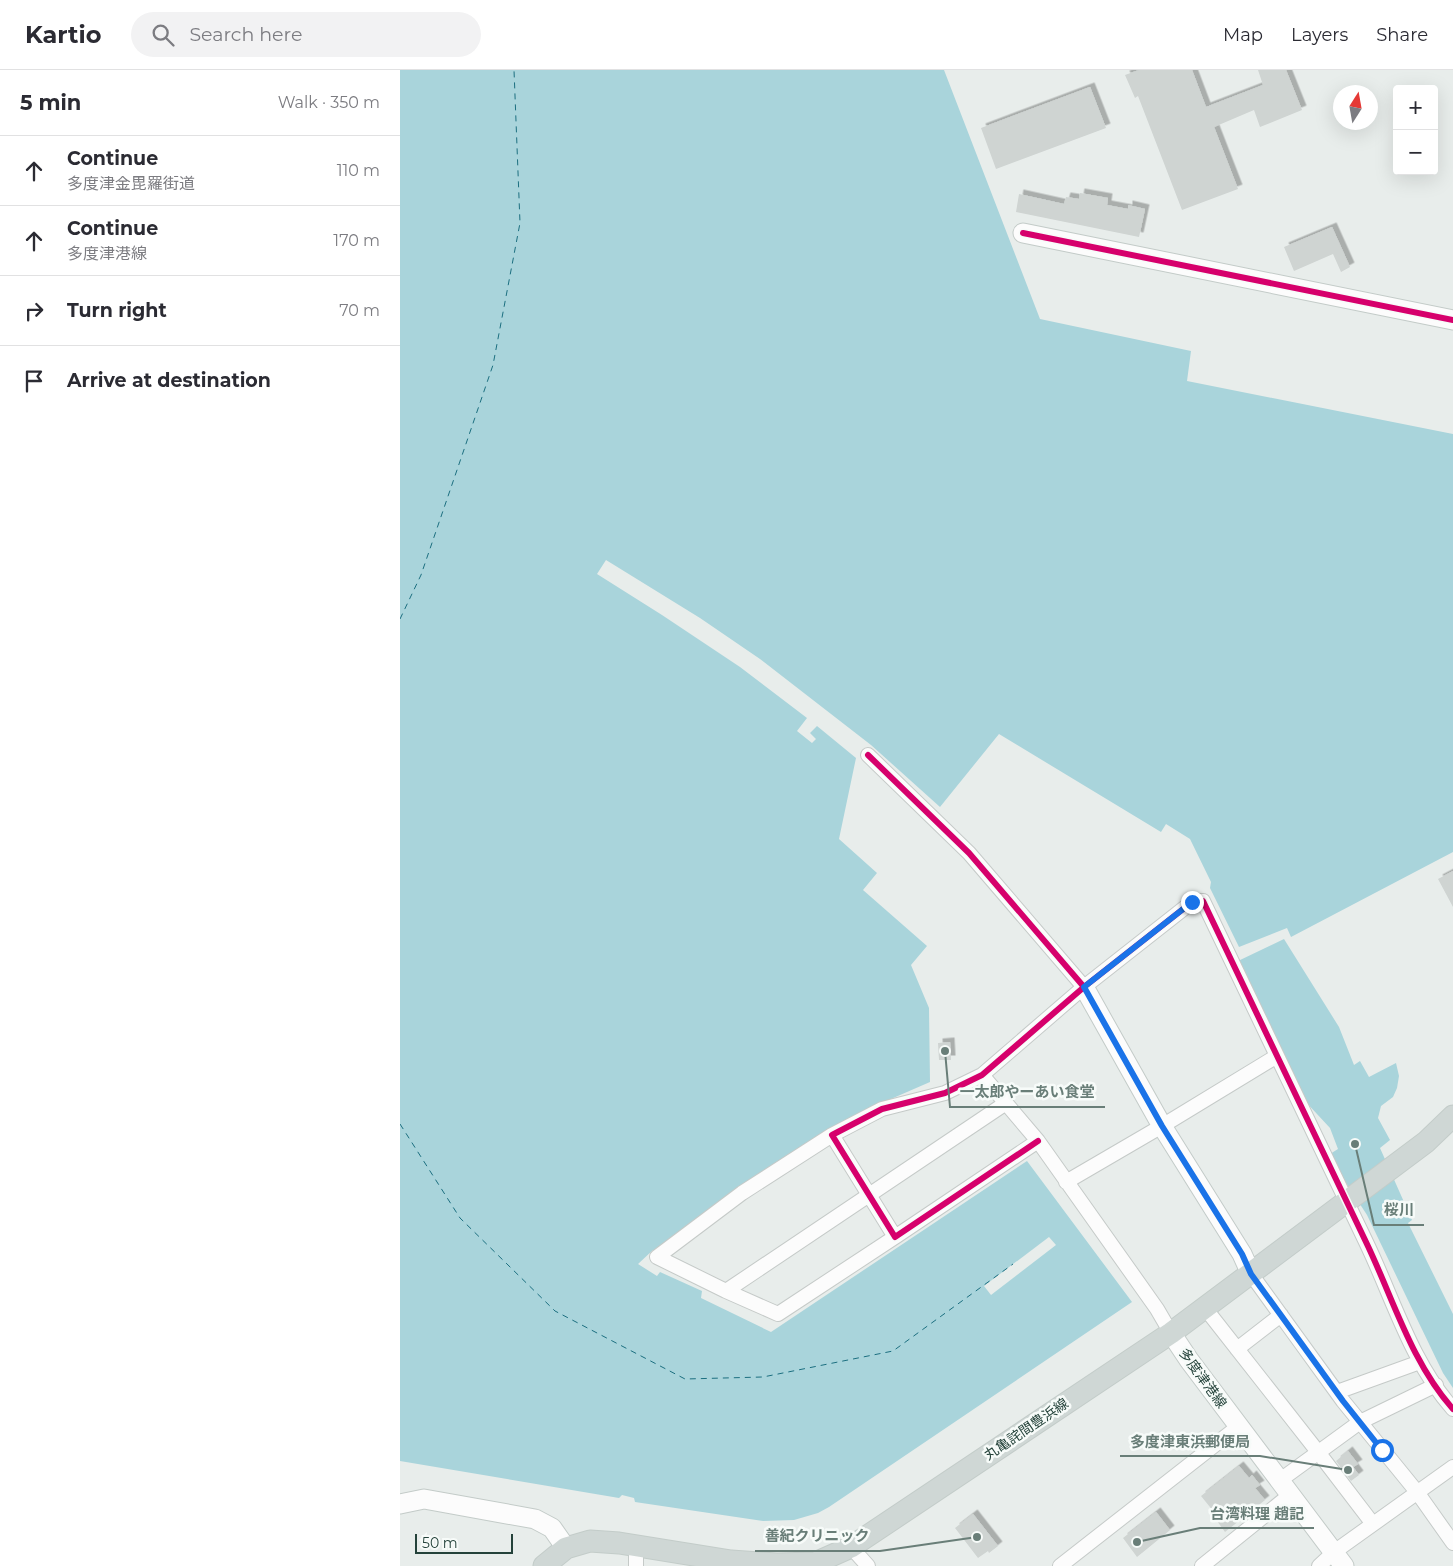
<!DOCTYPE html>
<html lang="en">
<head>
<meta charset="utf-8">
<style>
	:root { --surface:#fff; --page:#f2f2f3; --text:#2b2b33; --muted:#7c7c81; --line:#e1e1e2 }
	body { margin:0; font-family:Montserrat,"Noto Sans JP",sans-serif; background:var(--page); color:var(--text) }
	.controls { position:absolute; right:15px; top:15px; display:grid; overflow:hidden; border-radius:5px; box-shadow:0 5px 20px #0002 }
	.controls button { width:45px; height:45px; display:grid; place-items:center; padding:0; border:0; border-bottom:1px solid var(--line); background:var(--surface); color:var(--text); font:25px sans-serif }
	.compass { position:absolute; left:933px; top:15px; width:45px; height:45px; border-radius:50%; background:var(--surface); box-shadow:0 5px 20px #0002; rotate:11deg }
	.scale { position:absolute; left:15px; bottom:12px; width:98px; box-sizing:border-box; padding-left:5px; border:2px solid #24423a; border-top:0; font-size:14px; line-height:18px; white-space:nowrap; color:#24423a; -webkit-text-stroke:4px #f7fbf9; paint-order:stroke }
	.stop { position:absolute; width:15px; height:15px; margin:-11px; border:4px solid #1a73e8; border-radius:50%; background:#fff }
	.stop.end { background:#1a73e8; border-color:#fff; box-shadow:0 1px 5px #0008 }
	.list { margin:0; padding:0; list-style:none }
	h2 { display:flex; justify-content:space-between; align-items:center; height:65px; margin:0; padding:0 20px; font-size:21px }
	h2 small { font-size:16px; font-weight:400; color:var(--muted) }
	.list li { display:grid; grid-template-columns:32px 1fr auto; gap:15px; align-items:center; box-sizing:border-box; height:70px; padding:0 20px; border-top:1px solid var(--line) }
	.list b { display:block; font-size:19px; white-space:nowrap }
	.list p { margin:0; font-size:16px; white-space:nowrap; color:var(--muted) }
	.list em { font-size:16px; font-style:normal; color:var(--muted) }
	.icon { flex:none; width:28px; height:28px; fill:none; stroke:currentColor; stroke-width:2; stroke-linecap:round; stroke-linejoin:round }
	.map { position:relative; flex:none; width:1053px; height:1496px; overflow:hidden }
	header { display:flex; align-items:center; gap:30px; box-sizing:border-box; height:70px; padding:0 25px; background:var(--surface); border-bottom:1px solid var(--line) }
	header strong { font-size:24px }
	nav { display:flex; gap:28px; margin-inline-start:auto; font-size:18px }
	.search { width:350px; height:45px; background:var(--page); display:flex; align-items:center; gap:12px; box-sizing:border-box; padding:0 18px; border-radius:28px; color:var(--muted); font-size:19px }
	main { display:flex }
	aside { flex:1; background:var(--surface) }
	.map>svg:first-child { display:block }
</style>
</head>
<body>
<header>
<strong>Kartio</strong>
<div class="search"><svg class="icon" aria-label="search" viewBox="0 0 24 24"><circle cx="10" cy="10" r="6"/><path d="M15 15l6 6"/></svg>Search here</div>
<nav><a>Map</a><a>Layers</a><a>Share</a></nav>
</header>
<main>
<aside>
<h2>5 min<small>Walk · 350 m</small></h2>
<ul class="list">
<li><svg class="icon" aria-label="ahead" viewBox="0 0 24 24"><path d="M12 20V5M6 11l6-6 6 6"/></svg><div><b>Continue</b><p>多度津金毘羅街道</p></div><em>110 m</em></li>
<li><svg class="icon" aria-label="ahead" viewBox="0 0 24 24"><path d="M12 20V5M6 11l6-6 6 6"/></svg><div><b>Continue</b><p>多度津港線</p></div><em>170 m</em></li>
<li><svg class="icon" aria-label="right" viewBox="0 0 24 24"><path d="M7 20v-9h11M14 6l5 5-5 5"/></svg><div><b>Turn right</b></div><em>70 m</em></li>
<li><svg class="icon" aria-label="arrive" viewBox="0 0 24 24"><path d="M6 21V4h12l-3 4 3 4H6"/></svg><div><b>Arrive at destination</b></div></li>
</ul>
</aside>
<div class="map">
<svg width="1053" height="1496" viewBox="0 0 1053 1496">
	<defs>
		<filter id="shadow"><feDropShadow dx="4.5" dy="-4.5" stdDeviation="0" flood-color="#0004"/></filter>
	</defs>
	<rect width="100%" height="100%" fill="#e8edeb"/>
	<!-- water -->
	<path fill="#a9d4db" d="M0,0H544L640,249L791,281L787,311L1053,364V782L891,867L887,858L839,877L810,818L811,812L790,769L766,754L761,762L599,664L540,737L471,675L360,589L300,548L206,490L197,504L262,545L340,597L407,648L397,661L412,673L416,669L410,663L417,656L456,688L439,769L477,803L463,820L527,876L511,895L529,938L530,1012L461,1042L427,1061L257,1181L253,1180L238,1194L257,1206L260,1202L302,1221L301,1228L371,1262L627,1091L732,1232L429,1437L418,1443L394,1450L363,1451L235,1432L234,1428L222,1425L219,1428L0,1391Z
		M884,869L939,957L954,995L960,991L969,1007L996,993L999,1006L997,1018L993,1027L981,1036L978,1048L990,1070L980,1078L1012,1150L1008,1153L1053,1244V1318L1043,1303L967,1145L941,1105L930,1084L938,1079L930,1058L904,1030L838,891Z"/>
	<!-- pier -->
	<path fill="#e8edeb" d="M649,1167L656,1175L591,1225L584,1216Z"/>
	<g fill="none" stroke-linecap="round" stroke-linejoin="round">
		<!-- ferry -->
		<path stroke="#1c6f80" stroke-width="1" stroke-dasharray="6 5" stroke-linecap="butt" d="M0,549L21,505L93,295L120,153L114,0
			M0,1054L60,1148L155,1241L285,1309L363,1307L493,1281L613,1194"/>
	</g>
	<!-- building -->
	<path fill="#cfd4d2" filter="url(#shadow)" d="M739,0H792L806,37L863,15L858,0H886L902,40L860,57L854,40L814,57L838,119L782,140L738,26L735,28L725,5Z
		M690,17L706,58L596,99L581,58Z
		M680,123L708,128L707,135L728,139V135L745,139L739,167L616,142L619,124L664,134L666,127L679,129Z
		M932,157L950,197L941,202L933,184L894,201L884,177Z
		M1053,801V837L1038,809Z
		M550,972L551,990H539L538,973Z
		M948,1381L958,1394L953,1397L959,1405L951,1411L936,1391Z
		M839,1396L849,1408L852,1405L860,1415L855,1418L865,1430L825,1462L812,1444L814,1442L801,1426Z
		M756,1442L770,1460L737,1487L723,1468Z
		M573,1444L598,1476L589,1483L588,1481L578,1488L555,1458Z"/>
	<g fill="none" stroke-linecap="round" stroke-linejoin="round">
		<!-- street casing -->
		<g stroke="#c5cac8" stroke-width="16">
			<path id="street" d="M468,685L569,783L684,917L792,832L803,831C857,945 912,1058 966,1172C993,1228 1011,1292 1053,1339
				M582,1005L638,1071L757,1239L771,1263
				M432,1065L342,1123L257,1187L326,1221L378,1244L495,1167
				M638,1071L495,1167L432,1065L482,1039L545,1023L582,1005L684,917
				M666,1112L762,1056L877,986
				M851,1204L943,1331L1017,1422L1053,1473
				M326,1221L606,1033
				M805,1238L918,1382L973,1454
				M837,1279L881,1245
				M937,1322L1020,1292
				M879,1411L960,1352L1036,1315
				M236,1476V1496
				M451,1477L468,1496
				M660,1496L839,1356
				M802,1496L890,1425
				M919,1496L934,1482L1053,1397"/>
		</g>
		<!-- secondary casing -->
		<g stroke="#c3cbc8" stroke-width="21">
			<path id="secondary" d="M623,163L1053,250
				M684,917L762,1056L842,1184L851,1204
				M771,1263L789,1290L944,1496
				M0,1434L24,1429L135,1449L152,1458L166,1478"/>
		</g>
		<!-- primary casing -->
		<g stroke="#c3ccc9" stroke-width="23">
			<path id="primary" d="M144,1496L166,1478L190,1471L219,1473L331,1491L377,1494L415,1493L451,1477L771,1263L1026,1072L1053,1046"/>
		</g>
		<!-- street -->
		<use href="#street" stroke="#fcfcfc" stroke-width="14"/>
		<!-- secondary -->
		<use href="#secondary" stroke="#fcfcfc" stroke-width="19"/>
		<!-- primary -->
		<use href="#primary" stroke="#cfd7d5" stroke-width="21"/>
		<!-- cycleway casing -->
		<g stroke="#f7fbf9" stroke-width="9">
			<path id="cycleway" d="M623,163L1053,250
				M468,685L569,783L684,917L792,832L803,831C857,945 912,1058 966,1172C993,1228 1011,1292 1053,1339
				M638,1071L495,1167L432,1065L482,1039L545,1023L582,1005L684,917"/>
		</g>
		<!-- cycleway -->
		<use href="#cycleway" stroke="#d6006c" stroke-width="6"/>
	</g>
	<g fill="none" stroke-linecap="round" stroke-linejoin="round">
		<!-- route -->
		<path stroke="#1a73e8" stroke-width="6" d="M792,832L684,917L762,1056L842,1184L851,1204L943,1331L982,1380"/>
	</g>
	<g text-anchor="middle" stroke-width="5" stroke-linejoin="round" paint-order="stroke">
		<!-- street labels -->
		<g font-size="14" fill="#24423a" stroke="#f7fbf9">
			<text transform="translate(803 1308) rotate(54)" y="5">多度津港線</text>
			<text transform="translate(626 1359) rotate(-34)" y="5">丸亀詫間豊浜線</text>
		</g>
	</g>
	<!-- callouts -->
	<path fill="none" stroke="#697e78" stroke-width="2" d="M545 981L550 1037H705M955 1074L974 1155H1024M948 1400L860 1386H720M737 1472L800 1458H914M577 1467L480 1481H355"/>
	<g fill="#697e78" stroke="#f7fbf9" stroke-width="2">
		<circle cx="545" cy="981" r="5"/>
		<circle cx="955" cy="1074" r="5"/>
		<circle cx="948" cy="1400" r="5"/>
		<circle cx="737" cy="1472" r="5"/>
		<circle cx="577" cy="1467" r="5"/>
	</g>
	<g font-size="15" text-anchor="middle" font-weight="bold" fill="#697e78" stroke="#f7fbf9" stroke-width="5" stroke-linejoin="round" paint-order="stroke">
		<text x="627" y="1027">一太郎やーあい食堂</text>
		<text x="999" y="1145">桜川</text>
		<text x="790" y="1377">多度津東浜郵便局</text>
		<text x="857" y="1449">台湾料理 趙記</text>
		<text x="417" y="1471">善紀クリニック</text>
	</g>
</svg>
<div class="controls">
<button>+</button>
<button>−</button>
</div>
<svg class="compass" viewBox="-18 -18 36 36"><path d="M0-13l5 13h-10z" fill="#e53935"/><path d="M0 13l5-13h-10z" fill="#7c7c81"/></svg>
<div class="scale">50 m</div>
<div class="stop" style="left:982px;top:1380px"></div>
<div class="stop end" style="left:792px;top:832px"></div>
</div>
</main>
</body>
</html>
